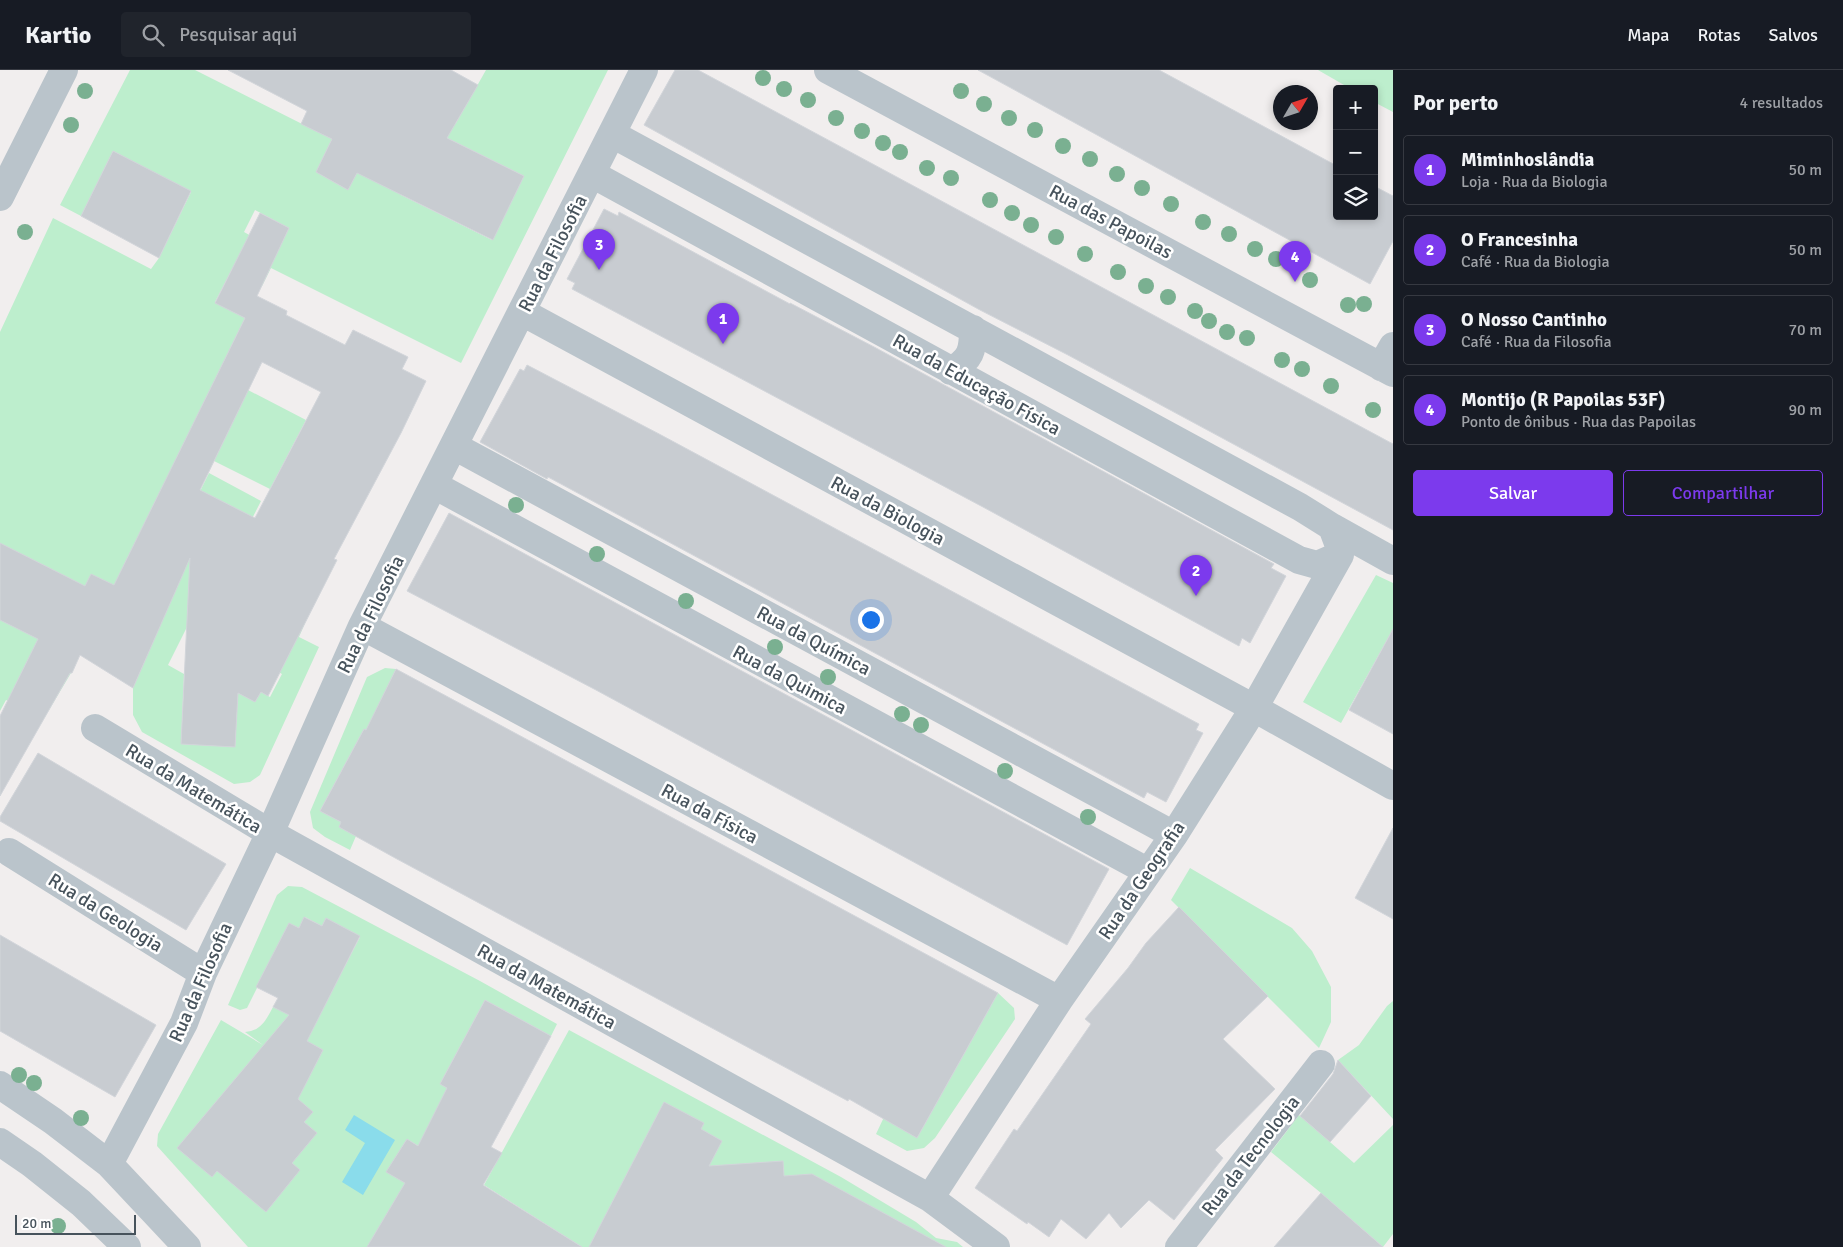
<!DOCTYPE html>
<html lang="pt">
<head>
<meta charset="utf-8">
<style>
	:root { --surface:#171b24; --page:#20242c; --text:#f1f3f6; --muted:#9ea1a6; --line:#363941; --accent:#7c3aed }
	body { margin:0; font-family:Signika,sans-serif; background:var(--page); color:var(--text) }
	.controls { position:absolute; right:15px; top:15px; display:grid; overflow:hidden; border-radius:5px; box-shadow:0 2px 8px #0003 }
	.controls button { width:45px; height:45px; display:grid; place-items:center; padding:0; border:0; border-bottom:1px solid var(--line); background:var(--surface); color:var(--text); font:25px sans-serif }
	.compass { position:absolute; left:1273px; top:15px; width:45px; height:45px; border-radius:50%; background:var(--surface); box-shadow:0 2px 8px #0003; rotate:51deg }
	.scale { position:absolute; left:15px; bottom:12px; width:121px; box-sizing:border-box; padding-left:5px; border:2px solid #47535c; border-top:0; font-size:14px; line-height:18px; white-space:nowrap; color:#47535c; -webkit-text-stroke:4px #fff; paint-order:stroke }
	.you { position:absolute; left:870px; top:549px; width:18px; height:18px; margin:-12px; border:4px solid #fff; border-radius:50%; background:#1a73e8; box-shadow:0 0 0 8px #1a73e833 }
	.badge { display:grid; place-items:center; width:32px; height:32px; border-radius:50%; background:var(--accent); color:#fff; font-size:16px; font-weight:700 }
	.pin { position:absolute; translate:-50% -41px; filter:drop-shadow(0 1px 2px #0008) }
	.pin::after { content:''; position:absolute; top:26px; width:18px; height:15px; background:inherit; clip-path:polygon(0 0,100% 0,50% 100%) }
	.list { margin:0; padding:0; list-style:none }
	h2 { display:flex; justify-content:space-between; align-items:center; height:65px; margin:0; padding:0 20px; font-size:21px }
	h2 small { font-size:16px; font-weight:400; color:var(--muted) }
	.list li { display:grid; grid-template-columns:32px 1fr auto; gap:15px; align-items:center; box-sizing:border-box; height:70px; margin:0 10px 10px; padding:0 10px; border:1px solid var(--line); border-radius:5px }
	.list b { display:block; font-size:19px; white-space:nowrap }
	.list p { margin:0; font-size:16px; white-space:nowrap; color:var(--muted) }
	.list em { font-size:16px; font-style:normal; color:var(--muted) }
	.actions { display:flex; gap:10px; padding:15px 20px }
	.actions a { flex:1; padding:11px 0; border:1px solid var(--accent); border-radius:5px; text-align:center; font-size:18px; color:var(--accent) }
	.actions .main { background:var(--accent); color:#fff }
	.icon { flex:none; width:28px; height:28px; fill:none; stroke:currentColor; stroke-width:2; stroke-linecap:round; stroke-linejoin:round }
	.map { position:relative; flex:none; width:1393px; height:1177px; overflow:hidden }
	header { display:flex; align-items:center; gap:30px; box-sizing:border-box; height:70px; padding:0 25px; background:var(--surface); border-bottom:1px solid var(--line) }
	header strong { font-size:24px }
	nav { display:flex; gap:28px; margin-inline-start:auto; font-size:18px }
	.search { width:350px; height:45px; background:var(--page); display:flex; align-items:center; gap:12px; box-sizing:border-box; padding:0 18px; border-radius:5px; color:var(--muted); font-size:19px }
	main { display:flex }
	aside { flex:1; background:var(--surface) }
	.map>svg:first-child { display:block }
</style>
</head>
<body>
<header>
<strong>Kartio</strong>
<div class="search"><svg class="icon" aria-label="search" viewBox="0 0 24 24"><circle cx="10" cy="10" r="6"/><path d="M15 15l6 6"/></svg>Pesquisar aqui</div>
<nav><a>Mapa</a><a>Rotas</a><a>Salvos</a></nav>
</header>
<main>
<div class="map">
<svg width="1393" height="1177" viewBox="0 0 1393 1177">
	<rect width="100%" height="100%" fill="#f1eeee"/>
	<!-- green -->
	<path fill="#bdeecd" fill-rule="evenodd" d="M130,0H195L332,69L316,102L348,120L376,66L401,125L492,170L524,106L433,61L456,53L486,0H608L461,293L271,198L262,216L232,199L215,232L245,248L177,388L162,498L209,403L261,431L222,508L305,553L299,567L319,577L260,705L250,712L234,714L142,662L133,645V618L154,569L78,530L31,584L71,603L43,650L6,630L0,641V262L53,148L151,199L159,188L191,122L113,81L81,146L60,135ZM255,140L289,158L278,181L244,162ZM189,553L282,604L270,627L261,622L255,632L238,623L235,677L181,674L184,604L168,595Z
		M1318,0H1393V42L1374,32V19H1351Z
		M248,320L306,350L270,419L214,391Z
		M1376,505L1393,513V559L1341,653L1303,632Z
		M385,598L396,599L381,630L578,775L364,659L320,741L341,752L339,757L356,766L350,780L325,767L313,758L310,742L367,607Z
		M1190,798L1292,858L1312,881L1331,917V952L1319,978L1171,830Z
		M288,816L302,817L480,911L557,954L551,966L485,930L440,1014L447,1018L425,1080L407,1069L387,1102L487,1162L367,1177H248L157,1076L158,1064L221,950L263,975L245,962C261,961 266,950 273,937L316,952L360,867L326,848L322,856L305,847L299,858L289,854L247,938L240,940L228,935L277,825ZM285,960L323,980L310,1005Z
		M998,923L1014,938L1015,949L935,1068L924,1078L907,1081L876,1064L885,1045L900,1058L917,1068Z
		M1393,931V1049L1338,990L1359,975L1387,936Z
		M569,960L841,1107L916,1152L936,1168L957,1172L963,1177H582L484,1115Z
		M1299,1045L1354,1093L1393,1055V1164L1383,1177L1321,1123L1271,1082Z"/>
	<!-- water -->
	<path fill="#8adceb" d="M354,1045L395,1070L363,1125L342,1112L365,1073L345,1060Z"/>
	<!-- building -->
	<path fill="#c8ccd1" stroke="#d2d5da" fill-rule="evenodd" d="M228,0H451L478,15L447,68L524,106L493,170L357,103L348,120L316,102L332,69L301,54L307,41Z
		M675,0H698L1393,374V460L1068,285L980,240L644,55Z
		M978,0H1159L1337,96V146H1374V116L1393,126V171L1370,214Z
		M113,81L191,121L159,188L81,146Z
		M604,139L618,146L619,142L790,234V233L876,278L1274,494L1271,498L1286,506L1250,573L1242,568L1239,576L983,437L572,219L575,213L567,209Z
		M260,143L289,158L257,226L287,241L286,245L345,275L353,260L408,287L402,299L426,311L401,363L334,489L337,490L268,626L261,622L255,632L238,623L235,677L181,674L190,488L133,618L80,585L72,603H70L0,726V646L38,569L0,550V473L85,516L91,504L114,515L245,248L215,233ZM262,292L321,322L255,448L200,420Z
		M527,295L661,365L1199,654L1196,660L1203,663L1166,732L1147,722L1144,728L548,407L547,409L480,372L520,299L524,301Z
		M449,443L1109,799L1067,875L596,620L407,521Z
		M1393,559V664L1349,640Z
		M396,599L998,923L917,1068L849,1029L848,1031L397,789L339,757L341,752L320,741L364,659L366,660Z
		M38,683L226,794L186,860L0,751V747Z
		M1393,758V849L1355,828Z
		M1179,837L1268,926L1223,969L1275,1019L1215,1080L1223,1088L1174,1150L1149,1130L1121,1158L1109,1143L1086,1169L1061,1149L1049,1167L1028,1152L1027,1154L975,1118L1014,1059L1017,1061L1091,954L1085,949L1128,898L1146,873Z
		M304,847L322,856L326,848L360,866L307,971L323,980L298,1029L313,1042L304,1052L317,1063L292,1093L300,1100L266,1142L217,1101L212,1107L177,1078L289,945L273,937L278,928L256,917L289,853L299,858Z
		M0,865L156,955L115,1027L0,961Z
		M485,930L551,966L491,1077L502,1083L483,1115L582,1177H367L405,1113L386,1102L407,1069L418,1076L447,1018L440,1014Z
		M1338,990L1371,1026L1330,1072L1300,1046L1333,1004Z
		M664,1032L704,1053L701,1059L722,1071L709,1096L783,1091L784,1106L812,1104L946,1177H589Z
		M1321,1123L1383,1177H1274Z"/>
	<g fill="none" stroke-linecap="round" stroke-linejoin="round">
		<!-- minor -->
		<path stroke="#bac4cb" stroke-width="28" d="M828,0L1393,303
			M592,104L1299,490L1317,495L1340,485L1338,473L1332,457L1300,437L612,64
			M0,127L64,0
			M522,242L1254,638L1393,716
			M1381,297L1393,276
			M951,301C971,289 973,281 973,259
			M454,376L1174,765
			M434,415L1147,801
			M1332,457L1393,491
			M362,556L1059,930
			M95,658L270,763L930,1128L996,1177
			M9,782L203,903
			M0,1015L53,1051L109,1094L187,1177
			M0,1072L32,1094L81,1133L127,1177
			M109,1094L184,953L203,903L270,763L362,556L644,0
			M930,1128L1059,930L1174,765L1254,638L1340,485
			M1179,1177L1321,994"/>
	</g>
	<!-- trees -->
	<g fill="#7ab091">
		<circle cx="763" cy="8" r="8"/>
		<circle cx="784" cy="19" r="8"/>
		<circle cx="85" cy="21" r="8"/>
		<circle cx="961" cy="21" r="8"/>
		<circle cx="808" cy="30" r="8"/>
		<circle cx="984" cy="34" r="8"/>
		<circle cx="836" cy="48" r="8"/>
		<circle cx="1009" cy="48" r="8"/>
		<circle cx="71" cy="55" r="8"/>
		<circle cx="1035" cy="60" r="8"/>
		<circle cx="862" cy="61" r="8"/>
		<circle cx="883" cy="73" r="8"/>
		<circle cx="1063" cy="76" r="8"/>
		<circle cx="900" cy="82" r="8"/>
		<circle cx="1090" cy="89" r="8"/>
		<circle cx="927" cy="98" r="8"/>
		<circle cx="1117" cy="104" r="8"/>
		<circle cx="951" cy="108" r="8"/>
		<circle cx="1142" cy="118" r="8"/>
		<circle cx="990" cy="130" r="8"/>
		<circle cx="1171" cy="134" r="8"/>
		<circle cx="1012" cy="143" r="8"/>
		<circle cx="1203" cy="152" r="8"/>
		<circle cx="1031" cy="155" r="8"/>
		<circle cx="25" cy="162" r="8"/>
		<circle cx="1229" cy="164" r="8"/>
		<circle cx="1056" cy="167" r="8"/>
		<circle cx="1255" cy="179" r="8"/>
		<circle cx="1085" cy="184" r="8"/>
		<circle cx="1276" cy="189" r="8"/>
		<circle cx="1118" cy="202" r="8"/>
		<circle cx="1310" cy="210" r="8"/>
		<circle cx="1146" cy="216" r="8"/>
		<circle cx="1168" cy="227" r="8"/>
		<circle cx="1364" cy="234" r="8"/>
		<circle cx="1348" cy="235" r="8"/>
		<circle cx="1195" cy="241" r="8"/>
		<circle cx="1209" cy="251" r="8"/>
		<circle cx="1227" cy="262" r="8"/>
		<circle cx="1247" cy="268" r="8"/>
		<circle cx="1282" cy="290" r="8"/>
		<circle cx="1302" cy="299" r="8"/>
		<circle cx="1331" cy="316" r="8"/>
		<circle cx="1373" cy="340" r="8"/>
		<circle cx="516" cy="435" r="8"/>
		<circle cx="597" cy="484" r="8"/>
		<circle cx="686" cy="531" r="8"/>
		<circle cx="775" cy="577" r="8"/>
		<circle cx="828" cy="607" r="8"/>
		<circle cx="902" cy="644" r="8"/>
		<circle cx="921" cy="655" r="8"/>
		<circle cx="1005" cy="701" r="8"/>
		<circle cx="1088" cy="747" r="8"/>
		<circle cx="19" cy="1005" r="8"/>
		<circle cx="34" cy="1013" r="8"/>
		<circle cx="81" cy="1048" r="8"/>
		<circle cx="58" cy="1156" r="8"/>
	</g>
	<g text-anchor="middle" stroke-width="5" stroke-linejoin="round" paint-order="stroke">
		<!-- street labels -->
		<g font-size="19" fill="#47535c" stroke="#fff">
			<text transform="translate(1111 151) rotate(28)" y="7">Rua das Papoilas</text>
			<text transform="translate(552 183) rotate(-63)" y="7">Rua da Filosofia</text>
			<text transform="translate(977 314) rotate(29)" y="7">Rua da Educação Física</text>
			<text transform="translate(888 440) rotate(28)" y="7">Rua da Biologia</text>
			<text transform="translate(370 544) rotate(-64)" y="7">Rua da Filosofia</text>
			<text transform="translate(814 570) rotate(28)" y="7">Rua da Química</text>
			<text transform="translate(790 609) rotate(28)" y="7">Rua da Quimica</text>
			<text transform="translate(194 718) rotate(31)" y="7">Rua da Matemática</text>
			<text transform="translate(710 743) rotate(28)" y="7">Rua da Física</text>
			<text transform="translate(1141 810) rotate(-56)" y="7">Rua da Geografia</text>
			<text transform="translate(106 842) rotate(32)" y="7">Rua da Geologia</text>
			<text transform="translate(200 912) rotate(-66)" y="7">Rua da Filosofia</text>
			<text transform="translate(547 916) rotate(29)" y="7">Rua da Matemática</text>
			<text transform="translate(1250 1085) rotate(-52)" y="7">Rua da Tecnologia</text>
		</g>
	</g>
</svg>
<div class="controls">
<button>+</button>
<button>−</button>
<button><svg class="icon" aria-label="layers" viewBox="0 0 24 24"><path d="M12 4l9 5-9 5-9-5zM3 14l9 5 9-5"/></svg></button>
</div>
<svg class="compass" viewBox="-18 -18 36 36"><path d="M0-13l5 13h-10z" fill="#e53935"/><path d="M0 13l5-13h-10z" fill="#9ea1a6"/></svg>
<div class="scale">20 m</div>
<div class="you"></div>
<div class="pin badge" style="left:723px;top:274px">1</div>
<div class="pin badge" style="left:1196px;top:526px">2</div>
<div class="pin badge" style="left:599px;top:200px">3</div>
<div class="pin badge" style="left:1295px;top:212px">4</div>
</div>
<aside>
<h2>Por perto<small>4 resultados</small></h2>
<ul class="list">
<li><span class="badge">1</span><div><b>Miminhoslândia</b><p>Loja · Rua da Biologia</p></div><em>50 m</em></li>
<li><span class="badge">2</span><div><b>O Francesinha</b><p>Café · Rua da Biologia</p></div><em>50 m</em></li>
<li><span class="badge">3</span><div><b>O Nosso Cantinho</b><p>Café · Rua da Filosofia</p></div><em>70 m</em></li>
<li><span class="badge">4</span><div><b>Montijo (R Papoilas 53F)</b><p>Ponto de ônibus · Rua das Papoilas</p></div><em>90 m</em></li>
</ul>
<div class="actions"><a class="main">Salvar</a><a>Compartilhar</a></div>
</aside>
</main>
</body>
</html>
